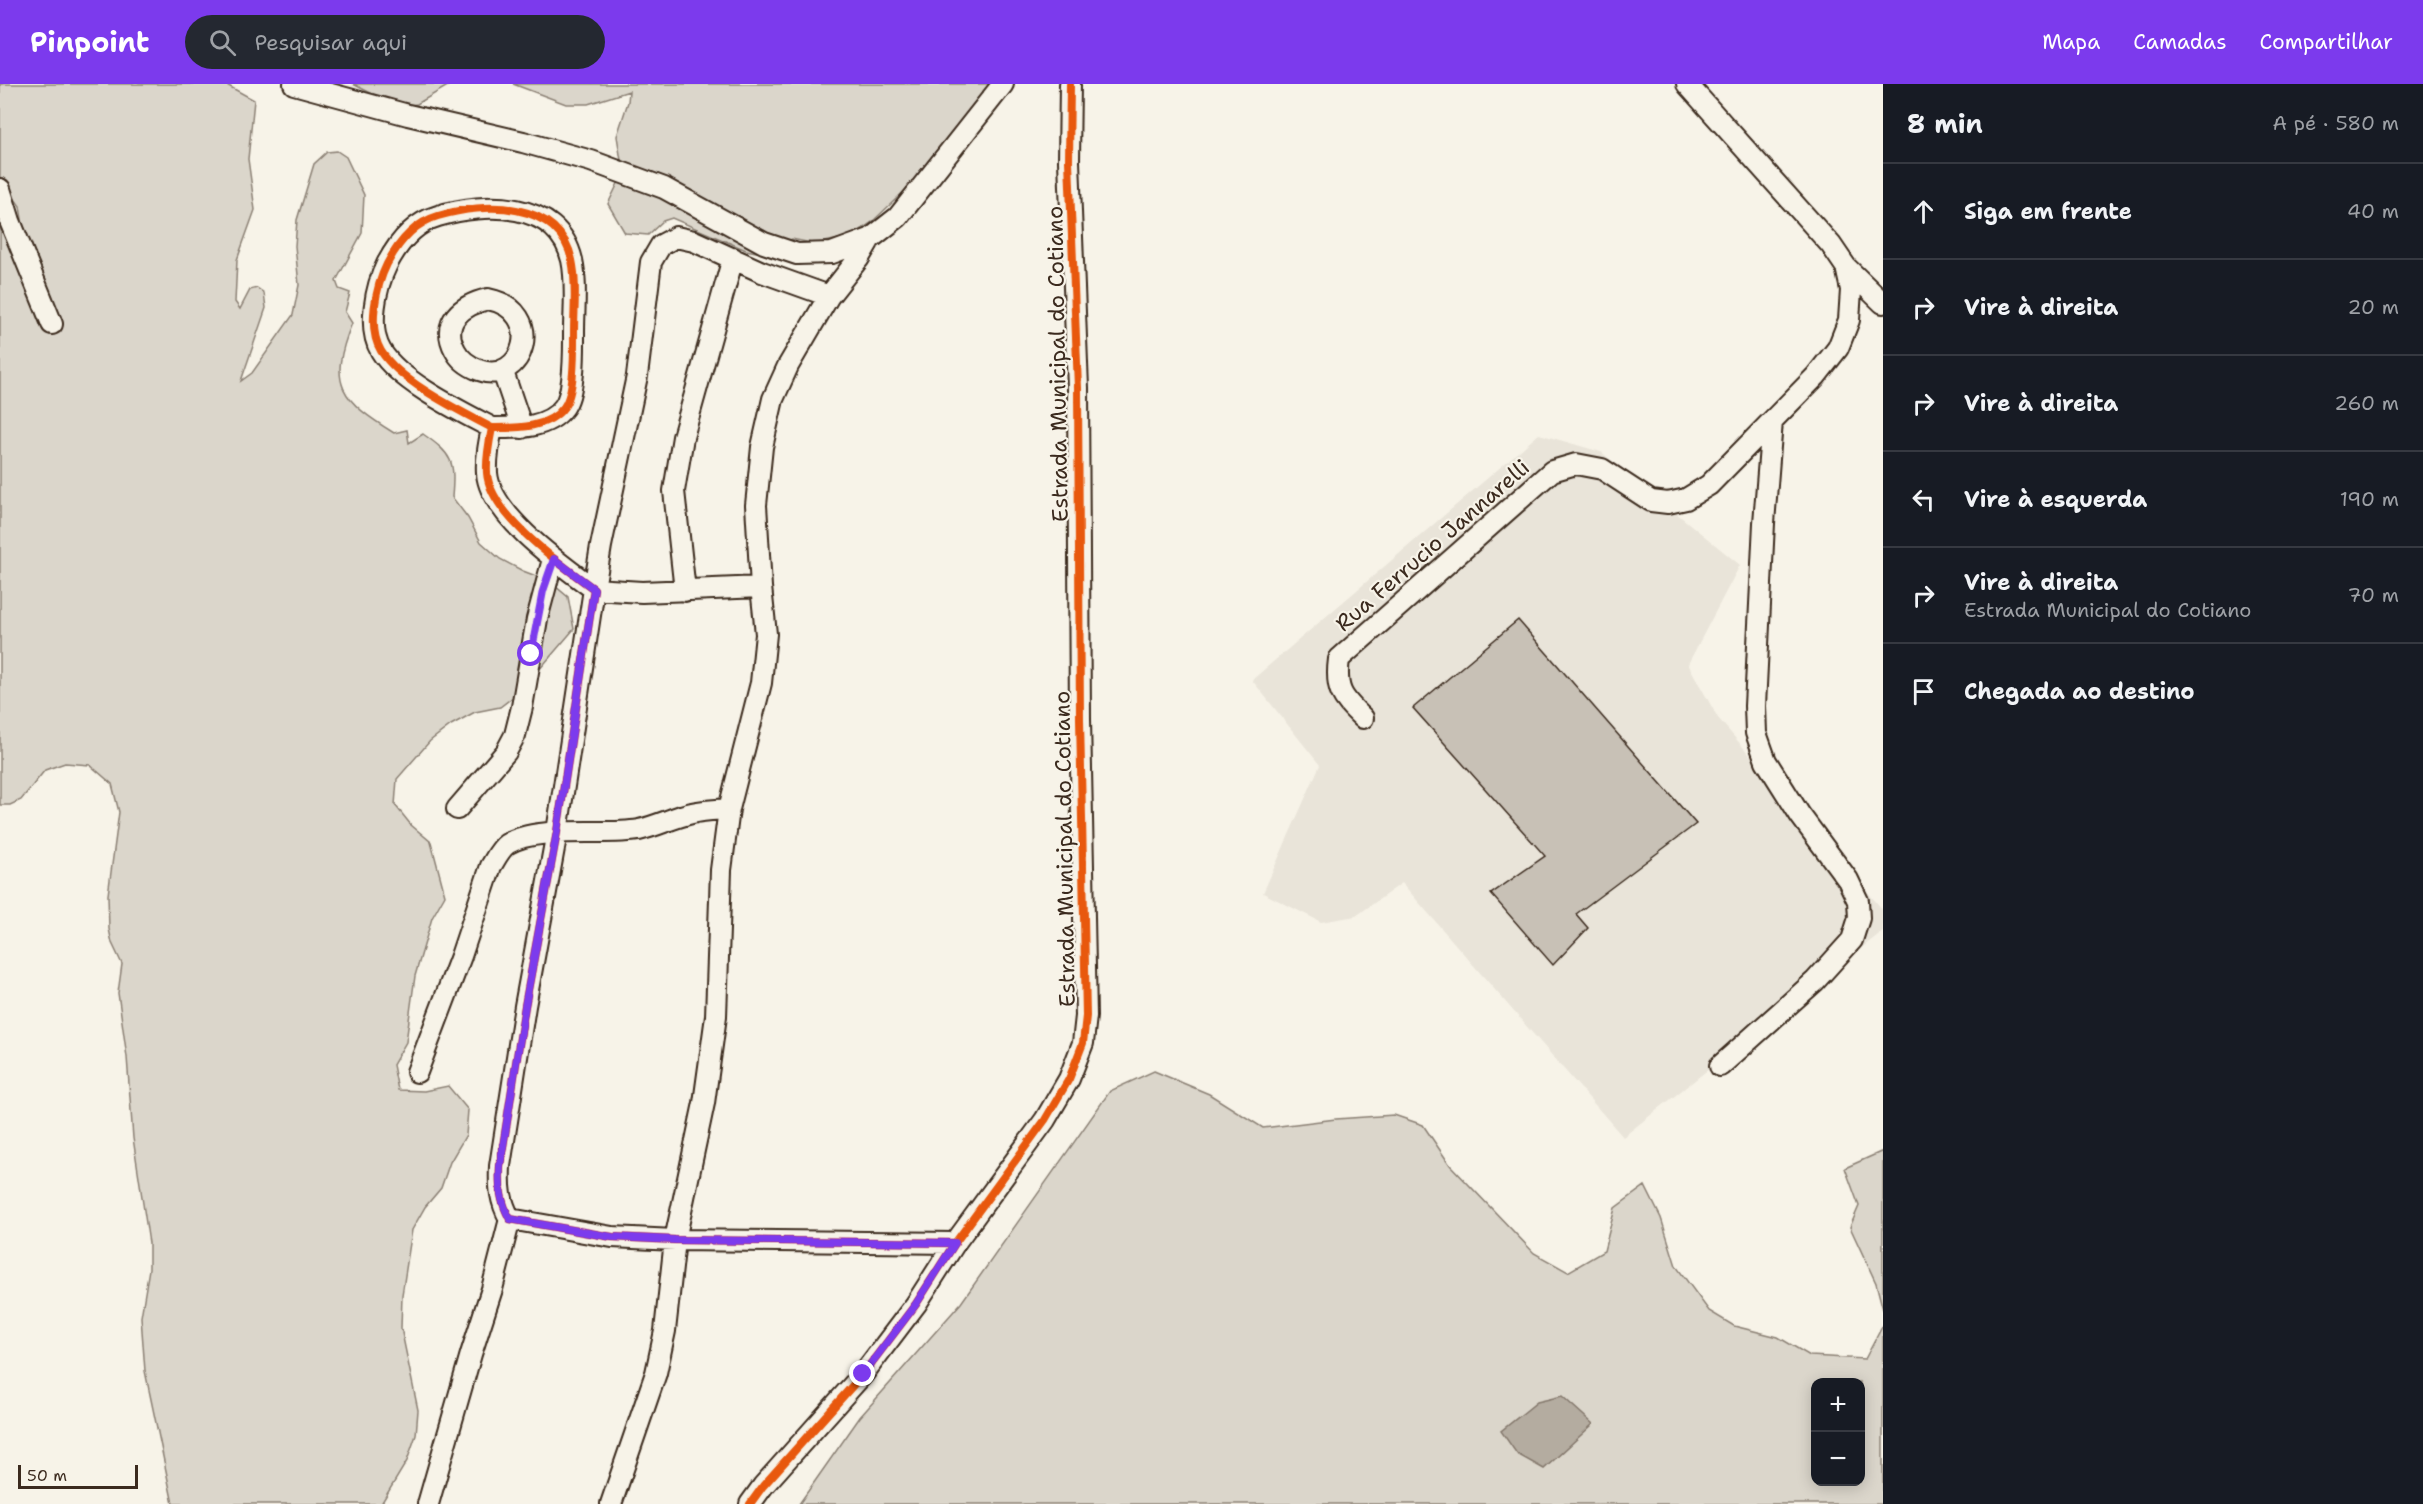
<!DOCTYPE html>
<html lang="pt">
<head>
<meta charset="utf-8">
<style>
	:root { --surface:#171b24; --page:#242831; --text:#f1f3f6; --muted:#9ea1a6; --line:#363941; --accent:#7c3aed }
	body { margin:0; font-family:"Shantell Sans",sans-serif; background:var(--page); color:var(--text) }
	.controls { position:absolute; right:18px; bottom:18px; display:grid; overflow:hidden; border-radius:12px; box-shadow:0 3px 15px #0003 }
	.controls button { width:54px; height:54px; display:grid; place-items:center; padding:0; border:0; border-bottom:2px solid var(--line); background:var(--surface); color:var(--text); font:30px sans-serif }
	.scale { position:absolute; left:18px; bottom:15px; width:120px; box-sizing:border-box; padding-left:6px; border:3px solid #3b2a1e; border-top:0; font-size:16px; line-height:21px; white-space:nowrap; color:#3b2a1e; -webkit-text-stroke:4px #f7f3e8; paint-order:stroke }
	.stop { position:absolute; width:18px; height:18px; margin:-14px; border:4px solid #7c3aed; border-radius:50%; background:#fff }
	.stop.end { background:#7c3aed; border-color:#fff; box-shadow:0 2px 6px #0008 }
	.list { margin:0; padding:0; list-style:none }
	h2 { display:flex; justify-content:space-between; align-items:center; height:78px; margin:0; padding:0 24px; font-size:26px }
	h2 small { font-size:20px; font-weight:400; color:var(--muted) }
	.list li { display:grid; grid-template-columns:39px 1fr auto; gap:18px; align-items:center; box-sizing:border-box; height:96px; padding:0 24px; border-top:2px solid var(--line) }
	.list b { display:block; font-size:22px; white-space:nowrap }
	.list p { margin:0; font-size:20px; white-space:nowrap; color:var(--muted) }
	.list em { font-size:20px; font-style:normal; color:var(--muted) }
	.icon { flex:none; width:33px; height:33px; fill:none; stroke:currentColor; stroke-width:2; stroke-linecap:round; stroke-linejoin:round }
	.map { position:relative; flex:none; width:1883px; height:1420px; overflow:hidden }
	header { display:flex; align-items:center; gap:36px; box-sizing:border-box; height:84px; padding:0 30px; background:var(--accent); color:#fff }
	header strong { font-size:28px }
	nav { display:flex; gap:33px; margin-inline-start:auto; font-size:21px }
	.search { width:420px; height:54px; background:var(--page); display:flex; align-items:center; gap:15px; box-sizing:border-box; padding:0 21px; border-radius:33px; color:var(--muted); font-size:22px }
	main { display:flex }
	aside { flex:1; background:var(--surface) }
	.map>svg:first-child { display:block }
</style>
</head>
<body>
<header>
<strong>Pinpoint</strong>
<div class="search"><svg class="icon" aria-label="search" viewBox="0 0 24 24"><circle cx="10" cy="10" r="6"/><path d="M15 15l6 6"/></svg>Pesquisar aqui</div>
<nav><a>Mapa</a><a>Camadas</a><a>Compartilhar</a></nav>
</header>
<main>
<div class="map">
<svg width="1883" height="1420" viewBox="0 0 1883 1420">
	<rect width="100%" height="100%" fill="#f7f3e8"/>
	<filter id="ink" filterUnits="userSpaceOnUse"><feTurbulence type="fractalNoise" baseFrequency=".0167" numOctaves="2"/><feDisplacementMap in="SourceGraphic" scale="12" xChannelSelector="R" yChannelSelector="G"/><feConvolveMatrix kernelMatrix="1 2 1 2 8 2 1 2 1" color-interpolation-filters="sRGB"/></filter>
	<g filter="url(#ink)">
		<!-- built -->
		<path fill="#e9e4d9" d="M1539,350L1601,368L1740,481L1688,580L1718,634L1883,826V847L1623,1053L1402,799L1356,832L1321,838L1263,809L1320,681L1252,596Z"/>
		<!-- green -->
		<path fill="#dbd6cb" stroke="#8b8074" stroke-width="1.5" fill-rule="evenodd" d="M0,0H225L254,16L248,75L255,126L237,176L235,218L240,225L250,206L257,204L264,209L266,224L241,297L252,289L293,231L299,201L295,162L297,136L314,80L327,68L337,67L346,73L364,111L362,149L336,197L339,205L350,209L345,228L352,239C327,301 341,316 394,349L407,346L409,359L423,350C453,371 455,377 452,413L468,434L481,458L500,475L523,487L549,497L568,513L574,545L521,607L500,623L475,628L451,641L430,657L397,695L395,721L411,741L431,758L445,811L432,834L415,892L406,958L393,981L398,1006L424,1007L448,1002L468,1026L466,1051L450,1078L441,1104L425,1123L412,1146L402,1211L401,1244L418,1326L416,1351L407,1377L381,1420H173L145,1287L141,1233L149,1185V1159L133,1054L127,973L118,909L122,880L112,859L109,845L108,811L119,728L112,700L90,681L65,679L45,686L21,716L10,721H0V128L18,151L22,135L20,122L0,94Z
			M353,0H451L417,20L398,23Z
			M513,0H992L939,74L872,138L852,152L816,160L792,155L761,169L746,166L672,134L663,137L648,151L625,149L608,120L623,89L617,52L628,18L629,7L588,20H566Z
			M1154,987L1209,1010L1263,1044L1336,1035L1394,1031L1423,1041L1450,1081L1534,1169L1568,1188L1604,1167L1615,1124L1645,1102L1661,1134L1676,1182L1709,1227L1734,1242L1778,1253L1810,1272L1865,1275L1883,1241V1420H799L860,1333L961,1219L1110,1007ZM1816,1298H1860V1398H1816Z
			M1883,1067V1226L1876,1199L1850,1143L1859,1122L1845,1084Z"/>
		<!-- water -->
		<path fill="#b4aca0" stroke="#84786c" stroke-width="1.5" d="M1562,1312L1593,1340L1544,1385L1517,1370L1501,1347L1537,1318Z"/>
		<!-- building -->
		<path fill="#c8c1b6" stroke="#3b2a1e" stroke-width="1.5" d="M1518,536L1696,740L1576,830L1588,844L1553,881L1491,810L1545,772L1413,624Z"/>
		<g fill="none" stroke-linecap="round" stroke-linejoin="round">
			<!-- minor casing -->
			<g stroke="#3b2a1e" stroke-width="24">
				<path id="minor" d="M294,0L408,31L523,58L591,77L664,104L764,159L797,170L832,169L870,155L898,133L1003,0
					M0,105L10,137L52,240
					M1846,183L1883,219
					M488,215C548,227 523,303 479,286C469,282 460,276 455,266C440,238 462,221 488,215Z
					M503,288L522,344
					M492,344C516,344 548,345 564,323C575,308 574,267 574,248C574,224 577,199 572,176C558,116 485,118 438,132C414,139 398,159 387,180C376,202 367,244 381,267C400,298 460,327 492,344C489,359 486,374 487,389C490,431 563,482 594,505L557,748L525,922L500,1082C499,1103 500,1117 510,1135L612,1153L675,1156L955,1159
					M761,503L642,508L594,505L601,462L637,292L651,178L661,161L676,153L694,157L762,188L829,212
					M685,507L674,407L683,353L733,174
					M1363,634C1341,613 1335,605 1339,575L1552,387L1576,380L1602,385L1651,417L1668,419L1686,415L1709,401L1816,292L1838,264L1849,236L1851,206L1846,183L1831,161L1687,0
					M457,725L506,668L515,651L522,623L537,535L553,475
					M1720,982L1815,897L1852,856L1859,834L1858,817L1848,796L1800,731L1766,677L1756,649L1755,622L1764,439L1772,337
					M417,988L461,872L491,782C496,774 500,765 507,760C536,741 604,752 639,746C657,742 674,733 692,729C704,726 717,726 729,725
					M428,1420L471,1270L492,1205L510,1135
					M611,1420L656,1289L665,1247L675,1156L704,1019L716,932L721,786L729,725L761,599L766,550L761,503L756,421L762,363L773,315L788,282L829,212L859,174L870,155
					M750,1420L763,1402L863,1290L916,1220L955,1159L1045,1036L1069,995L1083,959L1086,932L1080,635L1078,304L1069,77L1070,0"/>
			</g>
			<!-- minor -->
			<use href="#minor" stroke="#f7f3e8" stroke-width="20"/>
			<!-- cycleway casing -->
			<g stroke="#f7f3e8" stroke-width="11">
				<path id="cycleway" d="M492,344C516,344 548,345 564,323C575,308 574,267 574,248C574,224 577,199 572,176C558,116 485,118 438,132C414,139 398,159 387,180C376,202 367,244 381,267C400,298 460,327 492,344C489,359 486,374 487,389C490,431 563,482 594,505L557,748L525,922L500,1082C499,1103 500,1117 510,1135L612,1153L675,1156L955,1159
					M750,1420L763,1402L863,1290L916,1220L955,1159L1045,1036L1069,995L1083,959L1086,932L1080,635L1078,304L1069,77L1070,0"/>
			</g>
			<!-- cycleway -->
			<use href="#cycleway" stroke="#e8590c" stroke-width="8"/>
		</g>
	</g>
	<g fill="none" stroke-linecap="round" stroke-linejoin="round" filter="url(#ink)">
		<!-- route -->
		<path stroke="#7c3aed" stroke-width="8" d="M531,570L543,507L554,475L594,505L557,748L525,922L500,1082C499,1103 500,1117 510,1135L612,1153L675,1156L955,1159L916,1220L863,1290"/>
	</g>
	<g text-anchor="middle" stroke-width="4.5" stroke-linejoin="round" paint-order="stroke">
		<!-- street labels -->
		<g font-size="22" fill="#3b2a1e" stroke="#f7f3e8">
			<text transform="translate(1057 280) rotate(-91)" y="8">Estrada Municipal do Cotiano</text>
			<text transform="translate(1432 461) rotate(-41)" y="8">Rua Ferrucio Jannarelli</text>
			<text transform="translate(1064 765) rotate(-91)" y="8">Estrada Municipal do Cotiano</text>
		</g>
	</g>
</svg>
<div class="controls">
<button>+</button>
<button>−</button>
</div>
<div class="scale">50 m</div>
<div class="stop" style="left:531px;top:570px"></div>
<div class="stop end" style="left:863px;top:1290px"></div>
</div>
<aside>
<h2>8 min<small>A pé · 580 m</small></h2>
<ul class="list">
<li><svg class="icon" aria-label="ahead" viewBox="0 0 24 24"><path d="M12 20V5M6 11l6-6 6 6"/></svg><div><b>Siga em frente</b></div><em>40 m</em></li>
<li><svg class="icon" aria-label="right" viewBox="0 0 24 24"><path d="M7 20v-9h11M14 6l5 5-5 5"/></svg><div><b>Vire à direita</b></div><em>20 m</em></li>
<li><svg class="icon" aria-label="right" viewBox="0 0 24 24"><path d="M7 20v-9h11M14 6l5 5-5 5"/></svg><div><b>Vire à direita</b></div><em>260 m</em></li>
<li><svg class="icon" aria-label="left" viewBox="0 0 24 24"><path d="M17 20v-9H6M10 6l-5 5 5 5"/></svg><div><b>Vire à esquerda</b></div><em>190 m</em></li>
<li><svg class="icon" aria-label="right" viewBox="0 0 24 24"><path d="M7 20v-9h11M14 6l5 5-5 5"/></svg><div><b>Vire à direita</b><p>Estrada Municipal do Cotiano</p></div><em>70 m</em></li>
<li><svg class="icon" aria-label="arrive" viewBox="0 0 24 24"><path d="M6 21V4h12l-3 4 3 4H6"/></svg><div><b>Chegada ao destino</b></div></li>
</ul>
</aside>
</main>
</body>
</html>
